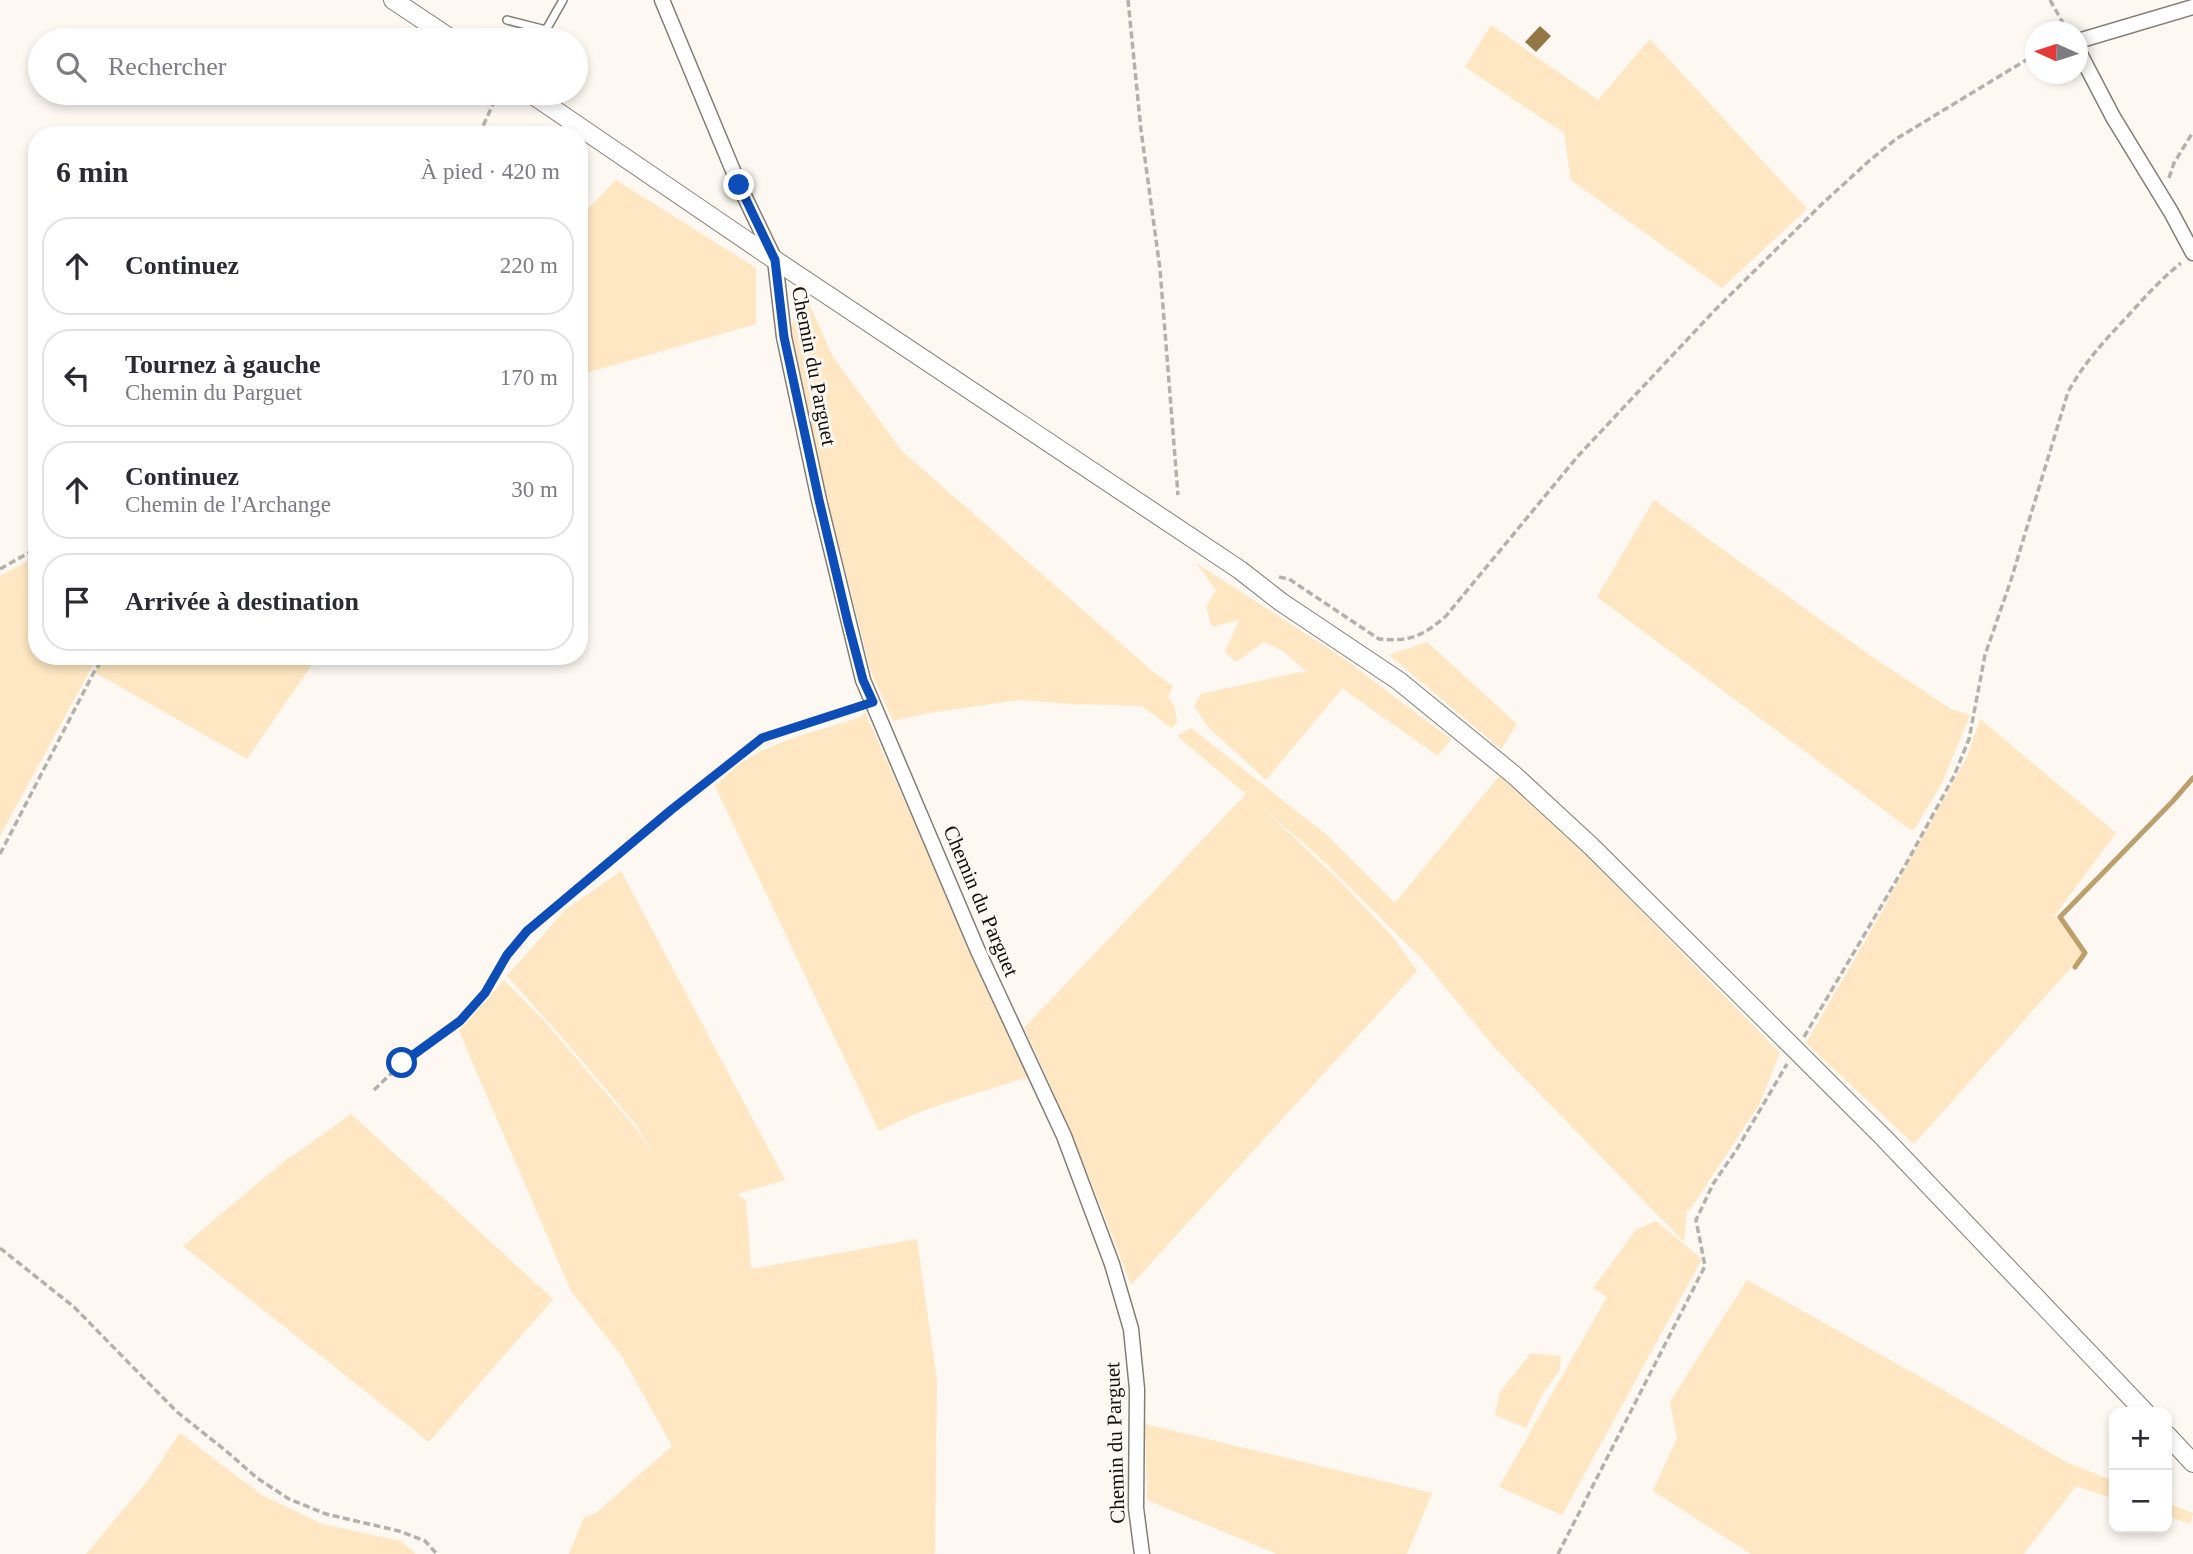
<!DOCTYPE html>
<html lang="fr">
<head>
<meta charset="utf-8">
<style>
	:root { --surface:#fff; --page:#f7f7f7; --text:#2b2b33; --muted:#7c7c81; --line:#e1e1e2 }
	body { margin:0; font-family:"Times New Roman",serif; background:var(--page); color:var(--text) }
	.controls { position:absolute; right:21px; bottom:21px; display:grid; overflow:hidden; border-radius:14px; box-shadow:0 4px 10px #0003 }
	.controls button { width:63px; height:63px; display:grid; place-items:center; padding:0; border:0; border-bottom:2px solid var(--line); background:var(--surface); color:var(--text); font:35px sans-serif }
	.compass { position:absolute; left:2025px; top:21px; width:63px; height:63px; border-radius:50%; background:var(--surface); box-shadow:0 4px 10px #0003; rotate:273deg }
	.stop { position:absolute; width:21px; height:21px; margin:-16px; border:5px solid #0c4db8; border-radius:50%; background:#fff }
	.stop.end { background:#0c4db8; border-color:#fff; box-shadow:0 2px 7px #0008 }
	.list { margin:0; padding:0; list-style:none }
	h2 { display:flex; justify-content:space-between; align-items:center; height:91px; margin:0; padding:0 28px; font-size:30px }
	h2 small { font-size:23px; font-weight:400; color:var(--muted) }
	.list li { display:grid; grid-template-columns:46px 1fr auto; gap:21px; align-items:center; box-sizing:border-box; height:98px; margin:0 14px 14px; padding:0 14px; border:2px solid var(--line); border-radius:28px }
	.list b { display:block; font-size:26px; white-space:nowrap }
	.list p { margin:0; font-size:23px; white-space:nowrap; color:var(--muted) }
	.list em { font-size:23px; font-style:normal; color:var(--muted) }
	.icon { flex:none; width:38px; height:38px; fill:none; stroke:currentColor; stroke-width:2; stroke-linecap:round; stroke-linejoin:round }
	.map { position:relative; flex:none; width:2193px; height:1554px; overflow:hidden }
	.search { position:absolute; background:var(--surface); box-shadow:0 4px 10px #0003; left:28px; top:28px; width:560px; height:77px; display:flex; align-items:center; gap:18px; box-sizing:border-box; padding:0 24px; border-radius:38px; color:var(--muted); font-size:26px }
	.panel { position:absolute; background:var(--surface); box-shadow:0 4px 10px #0003; left:28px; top:126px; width:560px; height:539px; border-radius:28px }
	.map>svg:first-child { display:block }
</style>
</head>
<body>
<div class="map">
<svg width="2193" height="1554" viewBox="0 0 2193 1554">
	<rect width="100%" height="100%" fill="#fdf9f2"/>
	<!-- green -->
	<path fill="#fee7c2" d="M1491,25L1598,100L1650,39L1807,209L1722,288L1571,180L1564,133L1465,67Z
		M616,180L756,268V324L579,375V218Z
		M806,297L833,357L902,451L1151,670L1173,686L1168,697L1175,707L1177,723L1171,728L1142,706L1070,704L1019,700L929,713L893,721L871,672L827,498L790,328Z
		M1654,500L1868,654L1951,709L1970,715L1942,783L1914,830L1908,828L1597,597Z
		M37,556V656H98L0,836V576Z
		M1196,563L1343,658L1451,739L1438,756L1340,687L1341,690L1266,780L1208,727L1194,706L1201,694L1295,673L1307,672L1283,651L1264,642L1236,662L1225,652L1239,620L1212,627L1206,607L1216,590Z
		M1427,642L1517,724L1501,749L1389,655Z
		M105,656H318L247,759L94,672Z
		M865,712L1028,1077C978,1093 925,1106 879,1131L715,786C725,778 734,768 744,761C777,739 823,730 861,717Z
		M1980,719L2116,833L2055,915L2083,954L1914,1144L1806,1043L1872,929L1967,757Z
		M1191,728L1327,835L1395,903L1500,775L1549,816L1780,1053L1759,1105L1689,1211L1687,1209L1684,1242L1494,1047L1423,960L1316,854L1256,802L1337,878L1393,937L1417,971L1131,1285C1098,1198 1064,1112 1024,1028L1246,794L1177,736Z
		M621,871L785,1180L737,1194L746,1200L751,1269L917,1239L937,1381L935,1554H569L584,1517L596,1513L672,1446L623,1358L571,1291L459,1031L504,980L546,1023L634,1126L655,1156L636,1125L566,1042L507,976L565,910Z
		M351,1114L553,1299L429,1442L183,1246L289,1157L290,1158Z
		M1656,1221L1702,1259L1562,1515L1499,1487L1607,1297L1593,1288L1636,1230Z
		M1747,1280L1940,1388L2066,1462L2114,1481V1499L2076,1486L2024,1554H1751L1653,1491L1677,1438L1670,1402Z
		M1531,1353L1561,1356L1560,1370L1543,1393L1526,1428L1495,1415L1500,1392Z
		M1145,1424L1432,1493L1407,1554H1277L1147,1500Z
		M180,1433L262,1495L322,1524L401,1541L416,1554H86L149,1479Z
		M2167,1503L2193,1513L2190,1524L2167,1516Z"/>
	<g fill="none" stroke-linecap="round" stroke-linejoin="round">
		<!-- stream -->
		<path stroke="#bd9f6c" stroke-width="5" d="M2075,967L2085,953L2060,917L2173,801L2193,778"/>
	</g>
	<!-- building -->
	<path fill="#937744" d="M1540,26L1551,36L1536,52L1525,42Z"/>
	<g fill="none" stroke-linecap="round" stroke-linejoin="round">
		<!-- service casing -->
		<g stroke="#827e77" stroke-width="10">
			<path id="service" d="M507,20L546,30L563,0"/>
		</g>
		<!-- minor casing -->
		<g stroke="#827e77" stroke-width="17">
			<path id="minor" d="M662,0L739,185L775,260L784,337L819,500L863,680L978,951L1064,1136L1112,1264L1131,1329L1137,1389L1136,1508L1142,1554
				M2078,41L2193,7
				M2078,50L2113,117L2171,212L2193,253"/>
		</g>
		<!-- tertiary casing -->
		<g stroke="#827e77" stroke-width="20">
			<path id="tertiary" d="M393,0L453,40
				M530,93L775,260L1240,570L1281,602L1399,681L1514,775L1592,847L1884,1138L2145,1412
				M2167,1435L2193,1463"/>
		</g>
		<!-- path -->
		<path stroke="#b4b0ab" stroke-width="3.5" stroke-dasharray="7 3.5" stroke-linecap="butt" d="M1128,0L1141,130L1160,269L1178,495
			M2050,0L2067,30
			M479,135L498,93
			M2169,178L2174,163L2193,132
			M0,569L37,548
			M1279,577L1289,579L1379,639C1410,642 1423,636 1446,616L1578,456L1714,311L1823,203L1869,161L1896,139L2036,54
			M0,854L94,672L105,656
			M1804,1037L1906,864L1954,776L1969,739L1985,655L2011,580L2068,392C2084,363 2104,341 2126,318C2144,298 2161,279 2181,263
			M374,1090L402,1063L460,1022L485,993L507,955L527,931L671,810L762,738L857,707
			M0,1248L74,1307L177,1412L225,1450L257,1478L289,1499L326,1514L399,1531L425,1541L437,1554
			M1558,1554L1705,1266L1696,1220L1713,1184L1737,1149L1787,1064"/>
		<!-- service -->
		<use href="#service" stroke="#fff" stroke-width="7"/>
		<!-- minor -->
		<use href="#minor" stroke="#fff" stroke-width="14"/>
		<!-- tertiary -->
		<use href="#tertiary" stroke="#fff" stroke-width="18"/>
	</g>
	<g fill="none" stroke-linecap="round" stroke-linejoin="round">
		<!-- route -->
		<path stroke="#0c4db8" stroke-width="9" d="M402,1063L460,1021L485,993L507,955L527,931L671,810L762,738L873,702L863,680L848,623L819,500L784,337L775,260L739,185"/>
	</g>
	<g text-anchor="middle" stroke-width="6" stroke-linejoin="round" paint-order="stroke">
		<!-- street labels -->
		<g font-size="21" fill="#110f0d" stroke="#fdf9f2">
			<text transform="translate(814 366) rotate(79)" y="7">Chemin du Parguet</text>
			<text transform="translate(981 901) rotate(67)" y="7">Chemin du Parguet</text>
			<text transform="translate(1115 1443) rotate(-92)" y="7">Chemin du Parguet</text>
		</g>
	</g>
</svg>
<div class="controls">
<button>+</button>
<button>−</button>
</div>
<svg class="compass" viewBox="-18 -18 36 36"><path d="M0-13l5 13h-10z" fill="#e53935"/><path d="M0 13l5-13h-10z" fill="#7c7c81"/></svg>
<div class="stop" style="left:402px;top:1063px"></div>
<div class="stop end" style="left:739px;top:185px"></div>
<div class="search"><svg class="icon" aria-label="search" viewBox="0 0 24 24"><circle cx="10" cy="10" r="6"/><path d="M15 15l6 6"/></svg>Rechercher</div>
<section class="panel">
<h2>6 min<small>À pied · 420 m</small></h2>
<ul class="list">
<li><svg class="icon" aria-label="ahead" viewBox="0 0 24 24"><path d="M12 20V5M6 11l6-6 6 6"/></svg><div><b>Continuez</b></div><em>220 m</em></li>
<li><svg class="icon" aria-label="left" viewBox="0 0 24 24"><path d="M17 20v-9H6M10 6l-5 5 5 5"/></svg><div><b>Tournez à gauche</b><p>Chemin du Parguet</p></div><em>170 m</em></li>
<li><svg class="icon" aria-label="ahead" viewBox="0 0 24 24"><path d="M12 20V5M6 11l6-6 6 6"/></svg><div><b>Continuez</b><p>Chemin de l'Archange</p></div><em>30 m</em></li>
<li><svg class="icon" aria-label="arrive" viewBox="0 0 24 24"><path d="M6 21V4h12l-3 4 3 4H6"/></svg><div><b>Arrivée à destination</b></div></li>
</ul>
</section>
</div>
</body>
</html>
